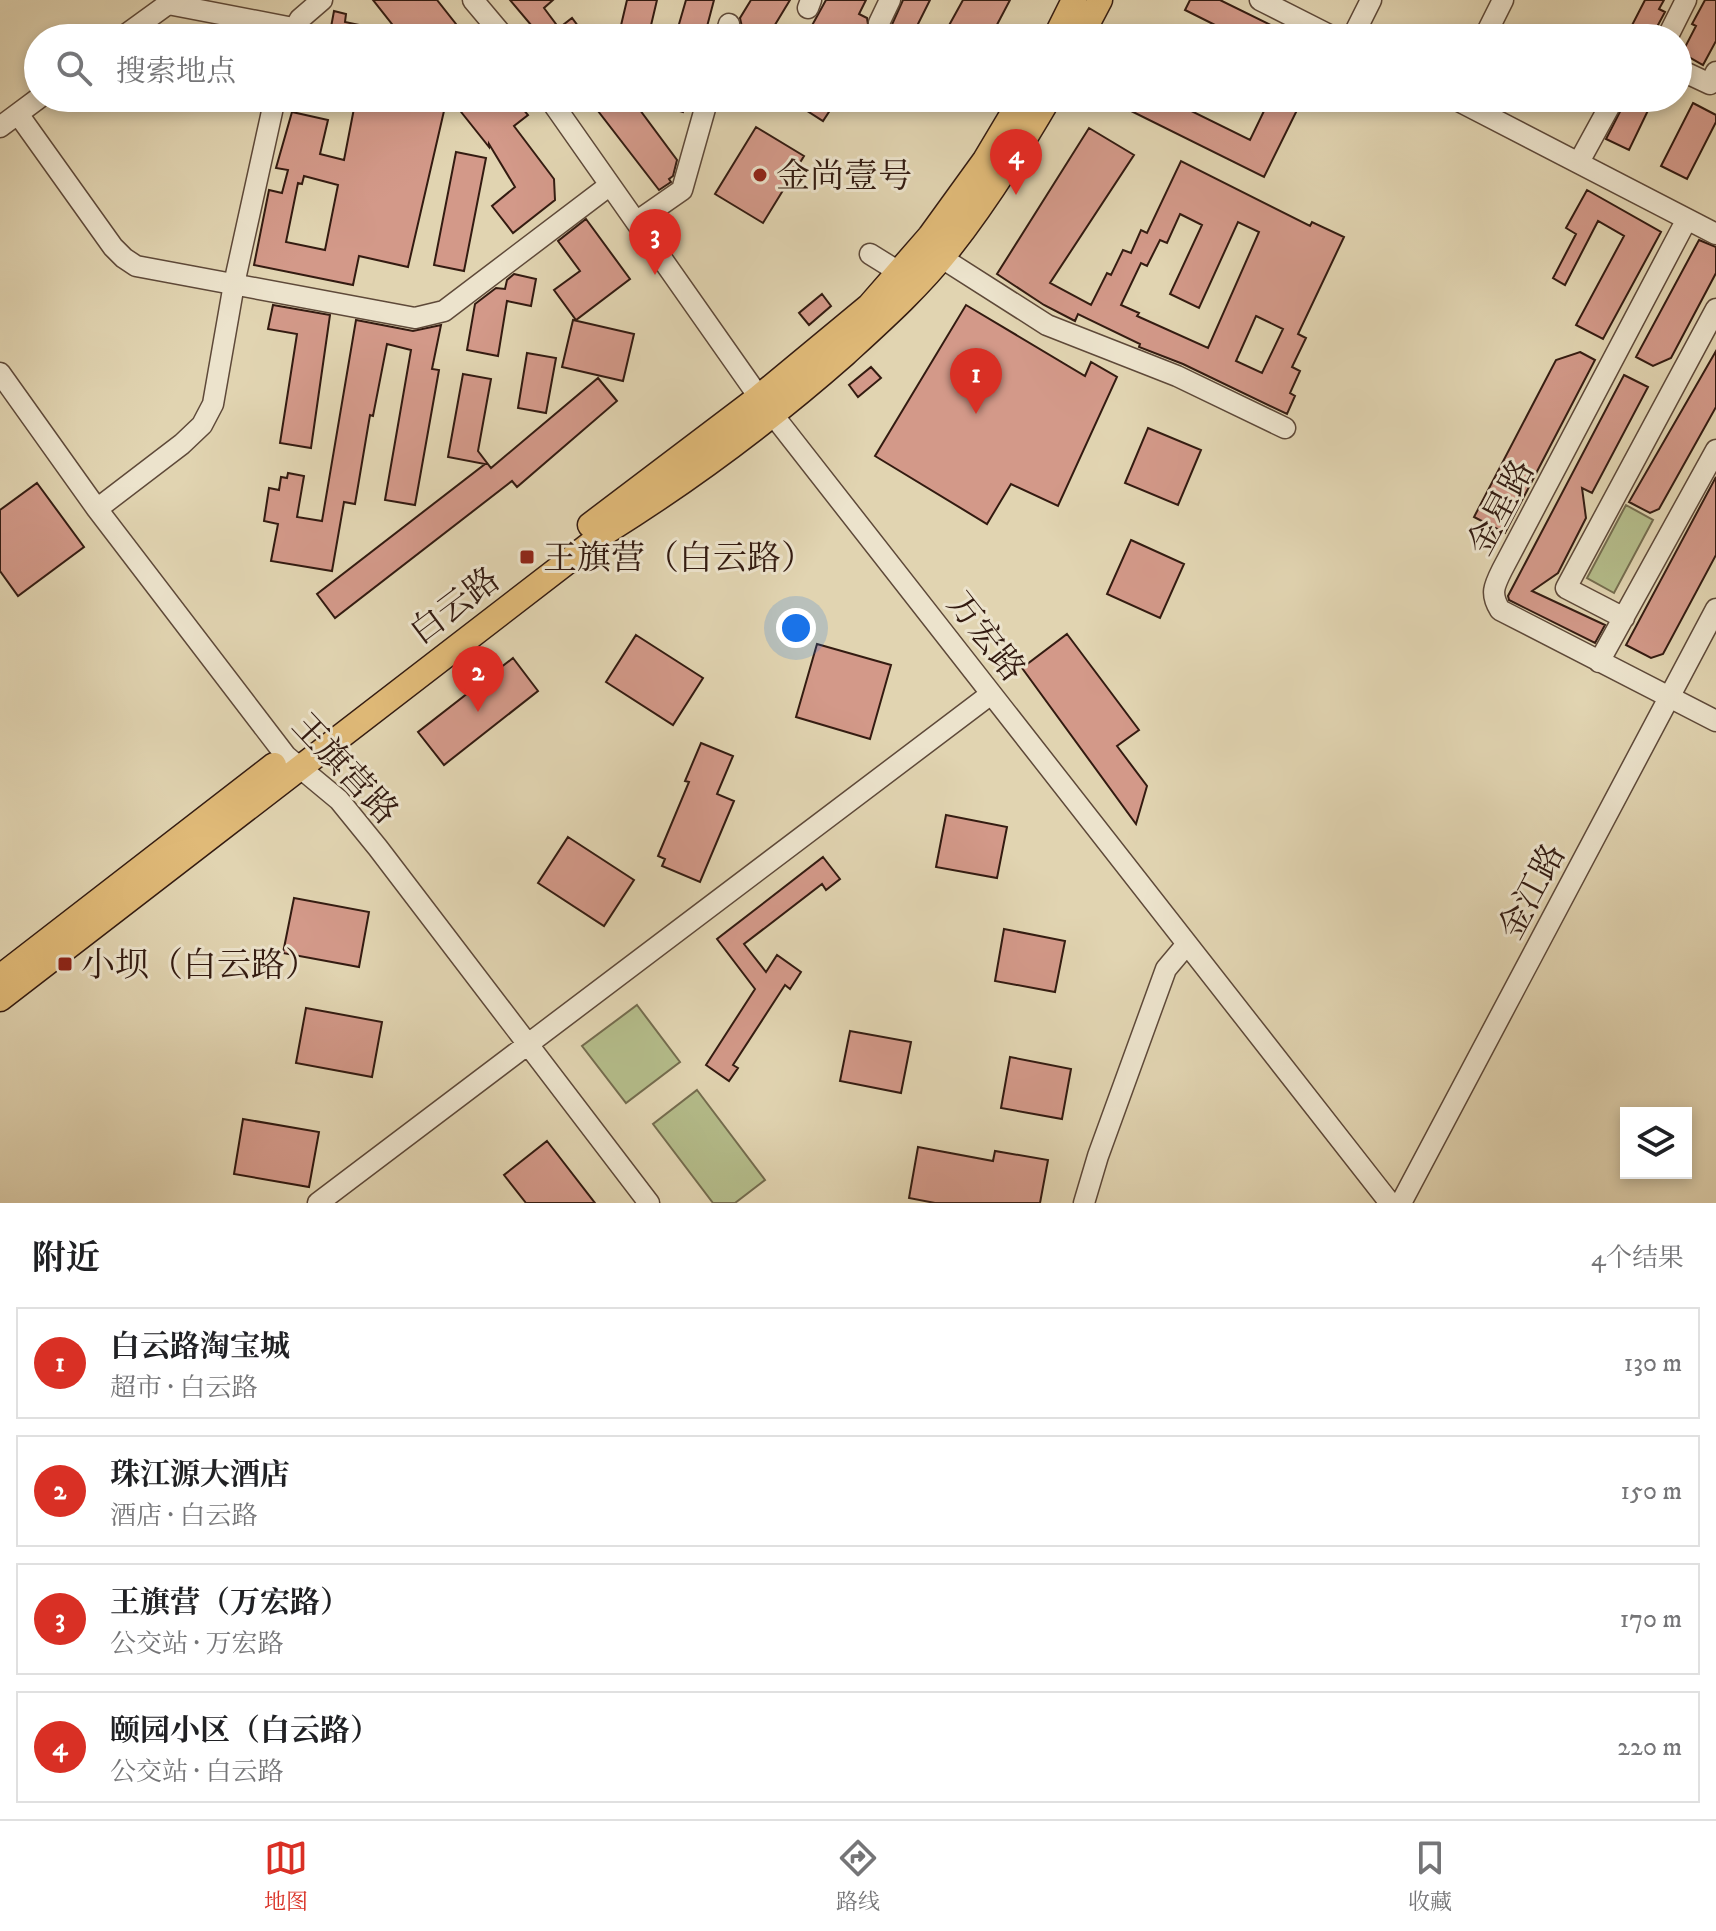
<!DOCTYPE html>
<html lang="zh">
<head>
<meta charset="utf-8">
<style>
	:root { --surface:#fff; --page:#f6f6f6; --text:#202124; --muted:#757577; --line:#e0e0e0; --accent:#d93025 }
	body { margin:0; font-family:"IM FELL DW Pica","Noto Serif SC",serif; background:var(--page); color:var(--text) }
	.controls { position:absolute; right:24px; bottom:24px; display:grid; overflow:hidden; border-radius:0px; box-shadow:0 4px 12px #0003 }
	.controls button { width:72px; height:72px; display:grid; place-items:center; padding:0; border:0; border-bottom:2px solid var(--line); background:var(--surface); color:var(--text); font:40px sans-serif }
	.you { position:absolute; left:796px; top:628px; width:28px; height:28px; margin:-20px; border:6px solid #fff; border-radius:50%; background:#1a73e8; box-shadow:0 0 0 12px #1a73e833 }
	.badge { display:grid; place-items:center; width:52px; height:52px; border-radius:50%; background:var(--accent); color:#fff; font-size:26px; font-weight:700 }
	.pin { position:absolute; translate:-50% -66px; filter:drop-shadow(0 2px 4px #0008) }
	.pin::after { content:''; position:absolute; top:42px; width:28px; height:24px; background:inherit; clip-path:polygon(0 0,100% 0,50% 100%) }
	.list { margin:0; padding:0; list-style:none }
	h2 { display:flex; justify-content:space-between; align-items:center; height:104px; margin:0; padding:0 32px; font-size:34px }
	h2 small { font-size:26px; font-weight:400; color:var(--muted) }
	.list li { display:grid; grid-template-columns:52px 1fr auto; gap:24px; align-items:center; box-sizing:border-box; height:112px; margin:0 16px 16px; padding:0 16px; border:2px solid var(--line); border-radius:0px }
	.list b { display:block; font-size:30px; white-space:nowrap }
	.list p { margin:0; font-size:26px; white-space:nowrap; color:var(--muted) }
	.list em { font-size:26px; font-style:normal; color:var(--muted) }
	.icon { flex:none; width:44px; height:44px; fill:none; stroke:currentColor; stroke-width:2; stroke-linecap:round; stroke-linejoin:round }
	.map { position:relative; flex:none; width:1716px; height:1203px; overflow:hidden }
	.search { position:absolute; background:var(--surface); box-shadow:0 4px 12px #0003; left:24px; right:24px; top:24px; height:88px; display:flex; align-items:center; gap:20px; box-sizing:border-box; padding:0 28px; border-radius:44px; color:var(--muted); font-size:30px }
	.sheet { height:616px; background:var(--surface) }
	nav { display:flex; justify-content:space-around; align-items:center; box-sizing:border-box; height:112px; border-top:2px solid var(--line); background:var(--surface); font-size:22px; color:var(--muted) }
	nav a { display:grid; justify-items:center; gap:4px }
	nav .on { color:var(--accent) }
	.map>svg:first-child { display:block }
</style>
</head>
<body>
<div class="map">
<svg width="1716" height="1203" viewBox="0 0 1716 1203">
	<rect width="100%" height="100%" fill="#e1d4b1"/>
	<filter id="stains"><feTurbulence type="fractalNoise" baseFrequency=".0025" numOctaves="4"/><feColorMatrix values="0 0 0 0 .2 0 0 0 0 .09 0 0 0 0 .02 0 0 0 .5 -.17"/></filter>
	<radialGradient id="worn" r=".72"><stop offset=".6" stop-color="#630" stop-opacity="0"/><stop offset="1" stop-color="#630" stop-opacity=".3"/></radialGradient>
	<!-- green -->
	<path fill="#b4bc8a" stroke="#746c4e" stroke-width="2" d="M1626,505L1653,520L1614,593L1587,578Z
		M637,1005L680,1062L626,1103L582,1046Z
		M697,1090L765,1180L735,1203H713L653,1124Z"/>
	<!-- building -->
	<path fill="#d39989" stroke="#331b11" stroke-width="2" fill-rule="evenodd" d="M373,0H437L467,38H403Z
		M510,0H553L544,8L559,28L572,18L587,38H542Z
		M627,0H657L648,38H618Z
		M686,0H714L704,38H675Z
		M751,0H790L767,38L739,37L742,27L740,18Z
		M826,0H866L859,14L867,18L869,31L879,36L890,29L903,0H930L911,38H827L810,29Z
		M963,0H1010L990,38H942Z
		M1190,0H1220L1297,38H1241L1185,10Z
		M1645,0H1664L1659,9L1665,12L1651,38H1643L1629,31Z
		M1705,0H1716V41L1703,65L1682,53L1696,26L1692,24Z
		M334,11L346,14L345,22L369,27L367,38H329Z
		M356,98H385L444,111L408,267L359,256L353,285L254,265L269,190L282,193L288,170L276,168L292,112L328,120L320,154L344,160ZM304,176L338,185L325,250L286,242L298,183L302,184Z
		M450,98H514L528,115L514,126L554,179L555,200L513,233L492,206L515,187L489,144V147Z
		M588,98H631L677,160L673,176L669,179L671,182L659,190Z
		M646,98H687L683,112L645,101Z
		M787,98H838L823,121Z
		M1132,98H1165L1250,140L1264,111L1238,98H1303L1264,177L1127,109Z
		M1627,98H1654L1629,150L1606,139Z
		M1693,103L1716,115V122L1687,179L1661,166Z
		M756,127L804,156L763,223L715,194Z
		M1089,128L1134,155L1050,283L1091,305L1107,273L1111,275L1123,250L1131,253L1141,230L1147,233L1181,161L1310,226L1312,222L1344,237L1298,334L1306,338L1292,367L1300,371L1290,393L1295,396L1287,414L1183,364L1139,347L1140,344L1078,314L1075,321L1044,305L997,274ZM1180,214L1202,225L1170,294L1199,308L1238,222L1259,232L1208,348L1137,316L1139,313L1121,305L1141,263L1147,266L1160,240L1167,243ZM1256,316L1283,329L1262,373L1236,361Z
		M456,152L486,158L464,271L434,265Z
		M1587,190L1661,232L1603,339L1576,325L1624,236L1598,221L1565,285L1553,278L1576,234L1566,228Z
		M586,219L630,279L576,320L554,290L580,271L558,241Z
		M1699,240L1716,247V273L1671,358L1653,366L1636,357Z
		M514,274L536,279L531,306L507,301L498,356L467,350L475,304L496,288L505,289L507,280Z
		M822,294L831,306L809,325L799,313Z
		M273,305L330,315L311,448L280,443L297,334L268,329Z
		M966,305L1085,376L1091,362L1117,377L1058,506L1011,484L987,524L875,456Z
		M356,320L413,331L441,325L432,369L439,370L415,505L385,500L411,350L387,344L373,416L370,415L355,504L344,502L332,571L271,561L278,524L264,521L269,488L279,490L281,477L287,478L288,473L304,476L297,517L322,521Z
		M573,320L634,334L623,381L562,367Z
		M1716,351V407L1659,509L1650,513L1629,502Z
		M1580,352L1595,360L1505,533L1474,517L1556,360Z
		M527,353L556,358L546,413L518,408Z
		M871,367L881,378L858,397L849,385Z
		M463,374L491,379L478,451L491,468L598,378L617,401L517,487L512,481L335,618L317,594L485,464L448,457Z
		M1624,375L1648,387L1592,493L1582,488L1586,518L1558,573L1532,591L1605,625L1595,643L1509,600L1508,596Z
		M1148,428L1201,450L1178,505L1125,483Z
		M1716,477V555L1663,654L1651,658L1626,645Z
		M37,483L84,547L18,596L0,571V510Z
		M1131,540L1184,564L1160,618L1107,594Z
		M1067,634L1139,730L1117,746L1147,786L1136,824L1022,668Z
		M636,635L703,678L673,725L606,682Z
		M817,644L891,665L870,739L796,717Z
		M513,658L538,691L444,765L418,732Z
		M701,743L733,756L717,794L734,801L700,882L662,866L665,859L658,856L689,782L685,781Z
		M946,815L1007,827L997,878L936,867Z
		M568,837L634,880L604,926L538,883Z
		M823,857L840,879L826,890L822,884L744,944L766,972L777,955L801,972L790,989L785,985L733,1065L738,1068L729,1081L706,1065L755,989L717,939Z
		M294,898L369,912L359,967L283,953Z
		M1004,929L1065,941L1055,992L995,981Z
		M306,1008L382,1022L372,1077L296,1063Z
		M850,1031L911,1042L901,1093L840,1081Z
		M1010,1057L1071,1069L1062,1119L1001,1108Z
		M243,1119L319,1132L309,1187L234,1174Z
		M547,1141L595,1203H526L504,1175Z
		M918,1147L993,1161L995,1151L1048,1160L1040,1203H935L909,1198Z"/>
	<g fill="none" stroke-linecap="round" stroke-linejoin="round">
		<!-- minor casing -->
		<g stroke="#5e4939" stroke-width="23">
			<path id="minor" d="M473,0L505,38
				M1260,0L1335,38
				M808,8L811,0
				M879,23L890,0
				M121,38L168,4L293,28
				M289,38L300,19L322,0
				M725,38L729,24
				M1352,38L1371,0
				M1484,38L1503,0
				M1667,38L1686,0
				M1678,69L1710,84L1716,72
				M549,98L759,397L1390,1203
				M1453,98L1716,234
				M18,114L113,247L124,258L136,266L415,318L444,311L610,185
				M0,127L39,98
				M1579,162L1614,98
				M1687,219L1502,570C1494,586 1490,594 1500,610L1716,721
				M636,222L682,190L708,98
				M870,254L899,272
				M942,258L1047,325L1177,376L1285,428
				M0,373L97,509L286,756L339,800L378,848L649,1203
				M97,509L182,444L202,425L213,404L234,284L275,98
				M1624,618L1566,588L1716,309
				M1599,662L1716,450
				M318,1203L991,694
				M1084,1203L1098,1156L1166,969L1187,944
				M1401,1203L1716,609"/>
		</g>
		<!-- major casing -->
		<g stroke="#331b11" stroke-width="27">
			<path id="major" d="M1055,38L1074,0
				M1080,38L1100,0
				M590,525L759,397L869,306L930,236L985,160L1022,98
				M0,977L274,765
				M0,999L606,532C691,479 770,420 845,354C881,321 918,288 948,250C986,202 1018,151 1049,98"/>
		</g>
		<!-- minor -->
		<use href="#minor" stroke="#ece3cc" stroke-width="20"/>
		<!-- major -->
		<use href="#major" stroke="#e0ba78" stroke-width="24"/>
	</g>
	<!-- markers -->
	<g fill="#8f2418" stroke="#ece3cc" stroke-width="3">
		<circle cx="760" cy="175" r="8"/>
		<rect x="519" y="549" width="16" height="16" rx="4"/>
		<rect x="57" y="956" width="16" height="16" rx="4"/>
	</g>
	<g text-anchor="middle" stroke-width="6" stroke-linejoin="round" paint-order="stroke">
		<!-- poi labels -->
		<g font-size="34" fill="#331b11" stroke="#ece3cc" text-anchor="start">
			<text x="776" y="187">金尚壹号</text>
			<text x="543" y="569">王旗营（白云路）</text>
			<text x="81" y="976">小坝（白云路）</text>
		</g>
		<!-- street labels -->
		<g font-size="34" fill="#331b11" stroke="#ece3cc">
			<text transform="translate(1500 507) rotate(-62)" y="12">金星路</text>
			<text transform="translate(454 605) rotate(-37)" y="12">白云路</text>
			<text transform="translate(987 636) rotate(52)" y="12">万宏路</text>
			<text transform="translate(346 768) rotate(47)" y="12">王旗营路</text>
			<text transform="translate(1531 891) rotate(-62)" y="12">金江路</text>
		</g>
	</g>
	<rect width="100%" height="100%" filter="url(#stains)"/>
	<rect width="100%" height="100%" fill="url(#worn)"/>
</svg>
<div class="controls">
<button><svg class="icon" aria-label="layers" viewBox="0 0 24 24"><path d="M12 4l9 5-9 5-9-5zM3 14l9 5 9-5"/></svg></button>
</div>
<div class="you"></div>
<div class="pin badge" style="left:976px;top:414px">1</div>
<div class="pin badge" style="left:478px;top:712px">2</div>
<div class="pin badge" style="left:655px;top:275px">3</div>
<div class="pin badge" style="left:1016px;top:195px">4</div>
<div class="search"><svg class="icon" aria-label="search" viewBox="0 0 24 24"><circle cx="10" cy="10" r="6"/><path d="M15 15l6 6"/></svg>搜索地点</div>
</div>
<section class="sheet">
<h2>附近<small>4个结果</small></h2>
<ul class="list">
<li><span class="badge">1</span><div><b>白云路淘宝城</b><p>超市 · 白云路</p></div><em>130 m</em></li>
<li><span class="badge">2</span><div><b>珠江源大酒店</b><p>酒店 · 白云路</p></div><em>150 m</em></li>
<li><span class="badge">3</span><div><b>王旗营（万宏路）</b><p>公交站 · 万宏路</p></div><em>170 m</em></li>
<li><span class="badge">4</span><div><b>颐园小区（白云路）</b><p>公交站 · 白云路</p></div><em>220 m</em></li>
</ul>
</section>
<nav>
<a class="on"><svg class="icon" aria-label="map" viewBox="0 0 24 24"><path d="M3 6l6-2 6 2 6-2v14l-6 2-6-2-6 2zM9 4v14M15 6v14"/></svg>地图</a>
<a><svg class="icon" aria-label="directions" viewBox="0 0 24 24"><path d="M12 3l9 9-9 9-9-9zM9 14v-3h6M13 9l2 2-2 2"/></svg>路线</a>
<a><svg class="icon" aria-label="saved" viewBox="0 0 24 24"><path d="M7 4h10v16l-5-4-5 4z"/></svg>收藏</a>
</nav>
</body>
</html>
